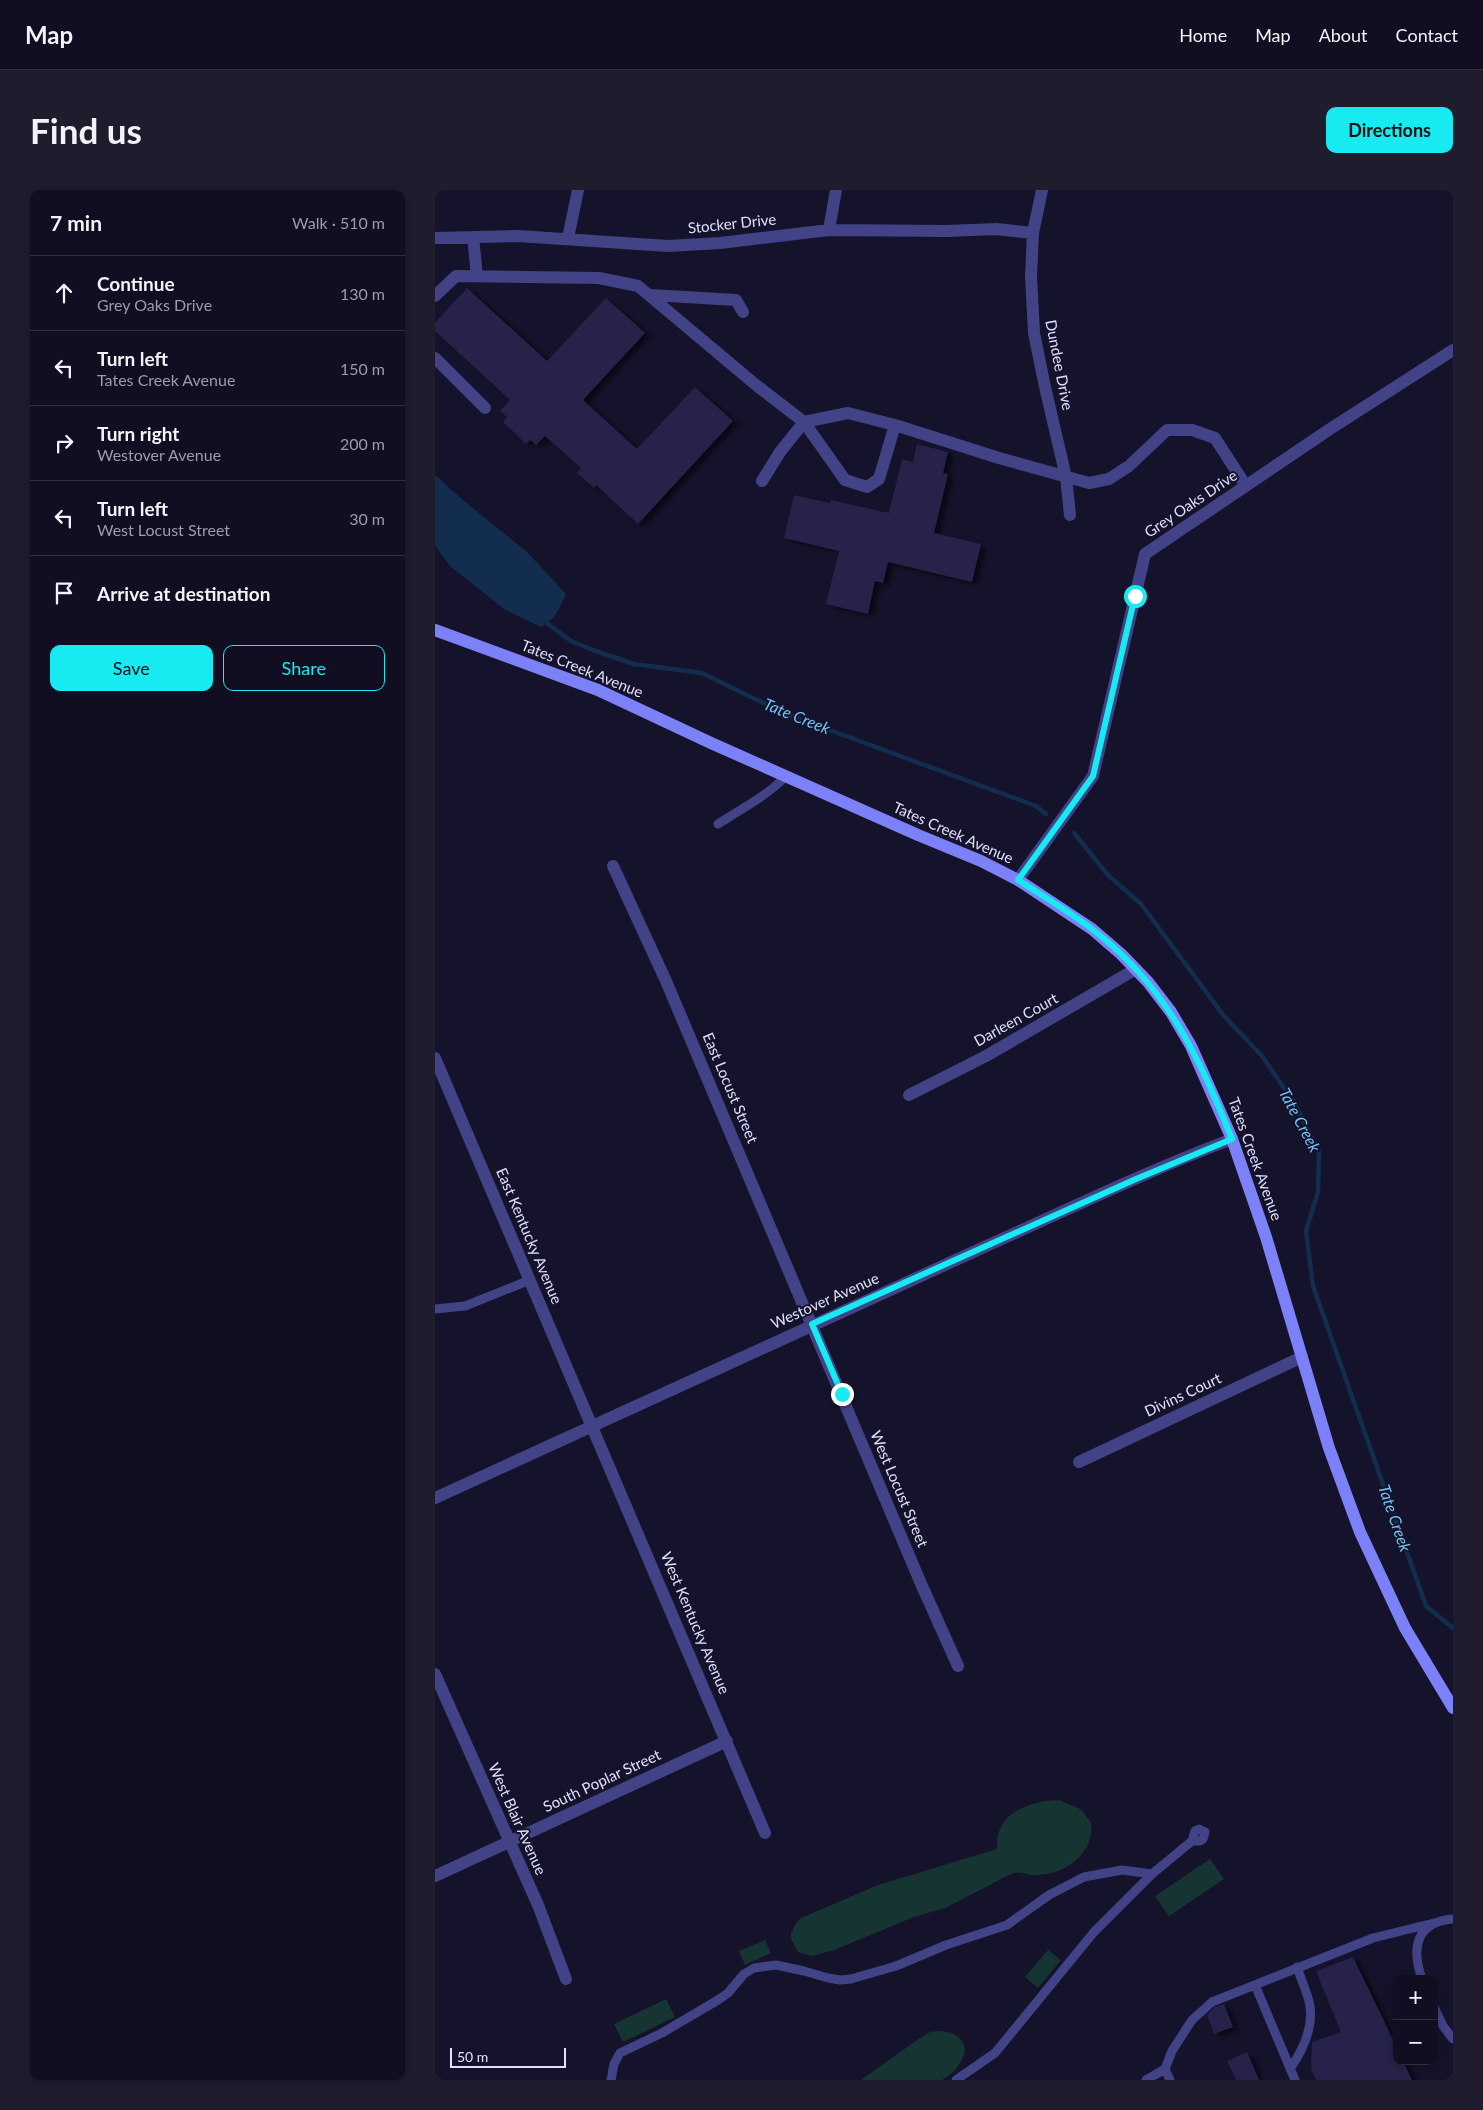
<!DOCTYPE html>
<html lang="en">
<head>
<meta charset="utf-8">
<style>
	:root { --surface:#100e20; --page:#1e1c2d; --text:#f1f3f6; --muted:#9c9ca5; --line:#302e3e; --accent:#17eaf1 }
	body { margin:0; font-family:Lato,sans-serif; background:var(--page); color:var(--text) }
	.controls { position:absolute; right:15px; bottom:15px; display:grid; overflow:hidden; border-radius:10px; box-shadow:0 2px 8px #0003 }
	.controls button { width:45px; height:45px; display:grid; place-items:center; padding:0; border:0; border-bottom:1px solid var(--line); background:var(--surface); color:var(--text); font:25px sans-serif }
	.scale { position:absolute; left:15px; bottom:12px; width:116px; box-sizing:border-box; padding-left:5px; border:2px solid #e0defd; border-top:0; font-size:14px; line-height:18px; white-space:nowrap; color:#e0defd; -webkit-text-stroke:4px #15132b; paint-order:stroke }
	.stop { position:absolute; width:15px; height:15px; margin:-11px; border:4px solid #17eaf1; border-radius:50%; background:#fff }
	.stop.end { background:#17eaf1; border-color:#fff; box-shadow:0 1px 5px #0008 }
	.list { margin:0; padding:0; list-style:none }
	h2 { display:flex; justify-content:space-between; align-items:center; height:65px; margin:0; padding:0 20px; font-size:21px }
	h2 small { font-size:16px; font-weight:400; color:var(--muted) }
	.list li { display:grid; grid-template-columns:32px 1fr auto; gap:15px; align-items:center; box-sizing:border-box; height:75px; padding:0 20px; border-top:1px solid var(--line) }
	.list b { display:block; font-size:19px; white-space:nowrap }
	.list p { margin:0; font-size:16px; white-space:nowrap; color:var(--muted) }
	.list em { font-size:16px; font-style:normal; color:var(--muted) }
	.actions { display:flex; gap:10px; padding:15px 20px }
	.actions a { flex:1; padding:11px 0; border:1px solid var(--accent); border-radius:10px; text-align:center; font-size:18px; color:var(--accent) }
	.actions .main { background:var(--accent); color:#111 }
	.icon { flex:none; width:28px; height:28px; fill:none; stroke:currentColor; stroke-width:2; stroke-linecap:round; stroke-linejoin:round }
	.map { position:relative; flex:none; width:1018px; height:1890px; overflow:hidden; border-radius:10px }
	header { display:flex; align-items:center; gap:30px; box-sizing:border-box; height:70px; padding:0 25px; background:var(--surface); border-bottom:1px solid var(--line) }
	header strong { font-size:24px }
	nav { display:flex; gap:28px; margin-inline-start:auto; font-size:18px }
	.intro { display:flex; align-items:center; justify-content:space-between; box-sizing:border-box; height:120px; padding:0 30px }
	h1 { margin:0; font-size:35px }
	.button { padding:12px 22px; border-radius:10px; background:var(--accent); color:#111; font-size:18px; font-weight:700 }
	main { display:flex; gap:30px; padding:0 30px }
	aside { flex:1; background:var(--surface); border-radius:10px; box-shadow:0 2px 8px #0003 }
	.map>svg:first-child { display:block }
</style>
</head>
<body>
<header>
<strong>Map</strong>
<nav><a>Home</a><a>Map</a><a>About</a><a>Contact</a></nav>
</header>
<div class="intro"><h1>Find us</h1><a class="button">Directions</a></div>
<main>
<aside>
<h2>7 min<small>Walk · 510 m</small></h2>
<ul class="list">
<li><svg class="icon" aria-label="ahead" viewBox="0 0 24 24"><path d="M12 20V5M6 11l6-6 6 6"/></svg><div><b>Continue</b><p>Grey Oaks Drive</p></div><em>130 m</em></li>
<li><svg class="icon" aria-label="left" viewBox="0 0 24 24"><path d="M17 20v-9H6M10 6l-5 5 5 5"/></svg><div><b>Turn left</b><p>Tates Creek Avenue</p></div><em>150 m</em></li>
<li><svg class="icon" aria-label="right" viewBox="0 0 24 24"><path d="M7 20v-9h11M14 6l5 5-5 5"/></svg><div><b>Turn right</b><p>Westover Avenue</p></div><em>200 m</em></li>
<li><svg class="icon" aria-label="left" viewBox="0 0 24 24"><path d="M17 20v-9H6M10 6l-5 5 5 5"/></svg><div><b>Turn left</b><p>West Locust Street</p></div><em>30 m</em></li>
<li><svg class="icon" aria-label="arrive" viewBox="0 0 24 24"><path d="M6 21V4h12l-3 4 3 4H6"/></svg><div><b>Arrive at destination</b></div></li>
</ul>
<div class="actions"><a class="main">Save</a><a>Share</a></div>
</aside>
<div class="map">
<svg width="1018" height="1890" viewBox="0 0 1018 1890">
	<defs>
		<filter id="shadow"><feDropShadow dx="5.5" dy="3" stdDeviation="2.5" flood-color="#0009"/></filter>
	</defs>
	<rect width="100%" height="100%" fill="#15132b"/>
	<!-- green -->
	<path fill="#163431" d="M624,1610L647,1620L656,1633C660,1664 628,1686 599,1685C589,1685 586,1680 576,1684L510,1718L479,1727L399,1760L377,1766L363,1762L356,1749V1743L361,1733L366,1728L443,1695L562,1659C562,1653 562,1645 565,1639C574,1618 603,1610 624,1610Z
		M775,1669L789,1689L734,1726L720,1706Z
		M330,1750L336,1763L310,1775L304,1761Z
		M613,1760L626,1770L603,1798L590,1787Z
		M231,1809L240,1827L188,1852L179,1834Z
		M504,1841C526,1842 538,1856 523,1876C519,1882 513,1886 507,1890H426L485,1848L495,1842Z"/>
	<!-- water -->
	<path fill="#132d4f" d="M0,285L29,311L92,362L131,404C125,417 120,430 106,437L69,419L15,376L0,356Z"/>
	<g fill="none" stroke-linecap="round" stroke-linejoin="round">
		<!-- stream -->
		<path stroke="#132d4f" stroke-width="4.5" d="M113,434L136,451L158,460L199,474L267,483L351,524L601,616L611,624
			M639,643L672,684L706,714L789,826L827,866L858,911L884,962L883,1002L871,1041L878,1096L991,1416L1018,1438"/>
	</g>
	<!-- building -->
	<path fill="#26204a" filter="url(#shadow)" d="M32,98L112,171L171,108L210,143L148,210L202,259L260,197L298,231L203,334L161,295L159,298L142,283L146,278L110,246L101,255L95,250L91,254L68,232L72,227L65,221L75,210L0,141V133Z
		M482,254L513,262L508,283L513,284L499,343L546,354L537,392L453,372L448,393L440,391L433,424L391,414L404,361L349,348L359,305L395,313L396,310L454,323L467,269L478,272Z
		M918,1767L962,1858V1871H968L977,1890H881L876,1879L877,1852L906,1842L881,1781Z
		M789,1814L798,1837L779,1844L772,1825L780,1817Z
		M812,1862L824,1890H801L792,1871Z"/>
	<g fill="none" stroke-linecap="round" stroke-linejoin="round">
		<!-- service -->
		<path stroke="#414386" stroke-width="9" d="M283,634C306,619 332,606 351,586
			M0,1119L30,1116L95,1090
			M987,1789C976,1758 981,1732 1018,1729
			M820,1795L860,1890
			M999,1817L1008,1836L1018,1849
			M730,1879L735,1890
			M855,1879C868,1860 880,1835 874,1811C871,1800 866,1789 862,1777
			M176,1890L179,1874L185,1863L227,1843L283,1810L293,1803L309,1784L319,1778L341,1775L369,1781L393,1788L405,1790L416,1789L461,1776L511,1755L572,1735L614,1705L649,1687L687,1680L717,1684L757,1651L760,1641L764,1639L770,1642L768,1649L765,1651H757
			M521,1890L560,1863L659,1742L717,1684
			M711,1890L730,1879L737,1861L757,1830L777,1812L938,1748L999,1733"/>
		<!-- minor -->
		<path stroke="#414386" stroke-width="12" d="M607,0L598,43L596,86L599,143L610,197L631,287L635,325
			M394,40L401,0
			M38,47L42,86
			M0,48L83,46L233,56L285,53L394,40L512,41L561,39L598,43
			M133,48L143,0
			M216,105L301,110L308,122
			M0,106L21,86L164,88L203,96L321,195L369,232L410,290L432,297L444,289L460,235
			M0,168L50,218
			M327,291L345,262L369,232L413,223L460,235L564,268L654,293L674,289L694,276L732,240H757L780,248L811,296
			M178,676L231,791L487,1396L523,1476
			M583,690L658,586L710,364L895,239L1018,160
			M0,868L330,1643
			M474,905L551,866L701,779
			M644,1272L867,1167
			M0,1308C183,1226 364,1140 547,1058C630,1021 712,981 797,949
			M0,1484L103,1715L131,1789
			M0,1686L292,1551"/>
		<!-- secondary -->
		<path stroke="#7c81f7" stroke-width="12" d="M0,440L163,500L276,553L483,645L546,671L583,690L657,739L686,764L713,792L736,822L756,856L797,949L831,1047L894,1258L925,1342L970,1438L1018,1518"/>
	</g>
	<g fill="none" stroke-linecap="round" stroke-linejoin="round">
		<!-- route -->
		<path stroke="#17eaf1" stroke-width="6" d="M407,1204L377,1134L701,989L797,949C762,863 732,797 657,739C633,721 608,706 583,690L658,586L700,406"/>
	</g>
	<g text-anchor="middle" stroke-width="4" stroke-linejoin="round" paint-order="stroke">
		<!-- street labels -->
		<g font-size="15" fill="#e0defd" stroke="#15132b">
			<text transform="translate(297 34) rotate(-6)" y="5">Stocker Drive</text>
			<text transform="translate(624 175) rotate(79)" y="5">Dundee Drive</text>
			<text transform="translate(756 314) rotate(-34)" y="5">Grey Oaks Drive</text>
			<text transform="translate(147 479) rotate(22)" y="5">Tates Creek Avenue</text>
			<text transform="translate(518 643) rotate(24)" y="5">Tates Creek Avenue</text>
			<text transform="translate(581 830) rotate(-29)" y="5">Darleen Court</text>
			<text transform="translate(295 898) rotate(67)" y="5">East Locust Street</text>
			<text transform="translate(820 969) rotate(70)" y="5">Tates Creek Avenue</text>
			<text transform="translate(94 1046) rotate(67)" y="5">East Kentucky Avenue</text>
			<text transform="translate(390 1111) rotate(-24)" y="5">Westover Avenue</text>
			<text transform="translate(748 1205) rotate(-25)" y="5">Divins Court</text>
			<text transform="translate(464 1299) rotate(67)" y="5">West Locust Street</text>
			<text transform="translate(260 1433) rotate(67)" y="5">West Kentucky Avenue</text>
			<text transform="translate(167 1591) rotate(-25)" y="5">South Poplar Street</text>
			<text transform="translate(82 1629) rotate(66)" y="5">West Blair Avenue</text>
		</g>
		<!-- water labels -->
		<g font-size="16" font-style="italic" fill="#73c3f6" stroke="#15132b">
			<text transform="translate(362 526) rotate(22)" y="6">Tate Creek</text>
			<text transform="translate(865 930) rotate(62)" y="6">Tate Creek</text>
			<text transform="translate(960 1328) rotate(71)" y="6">Tate Creek</text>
		</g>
	</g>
</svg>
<div class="controls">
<button>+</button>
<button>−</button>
</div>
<div class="scale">50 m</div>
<div class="stop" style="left:700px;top:406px"></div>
<div class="stop end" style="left:407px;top:1204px"></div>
</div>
</main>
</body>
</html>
